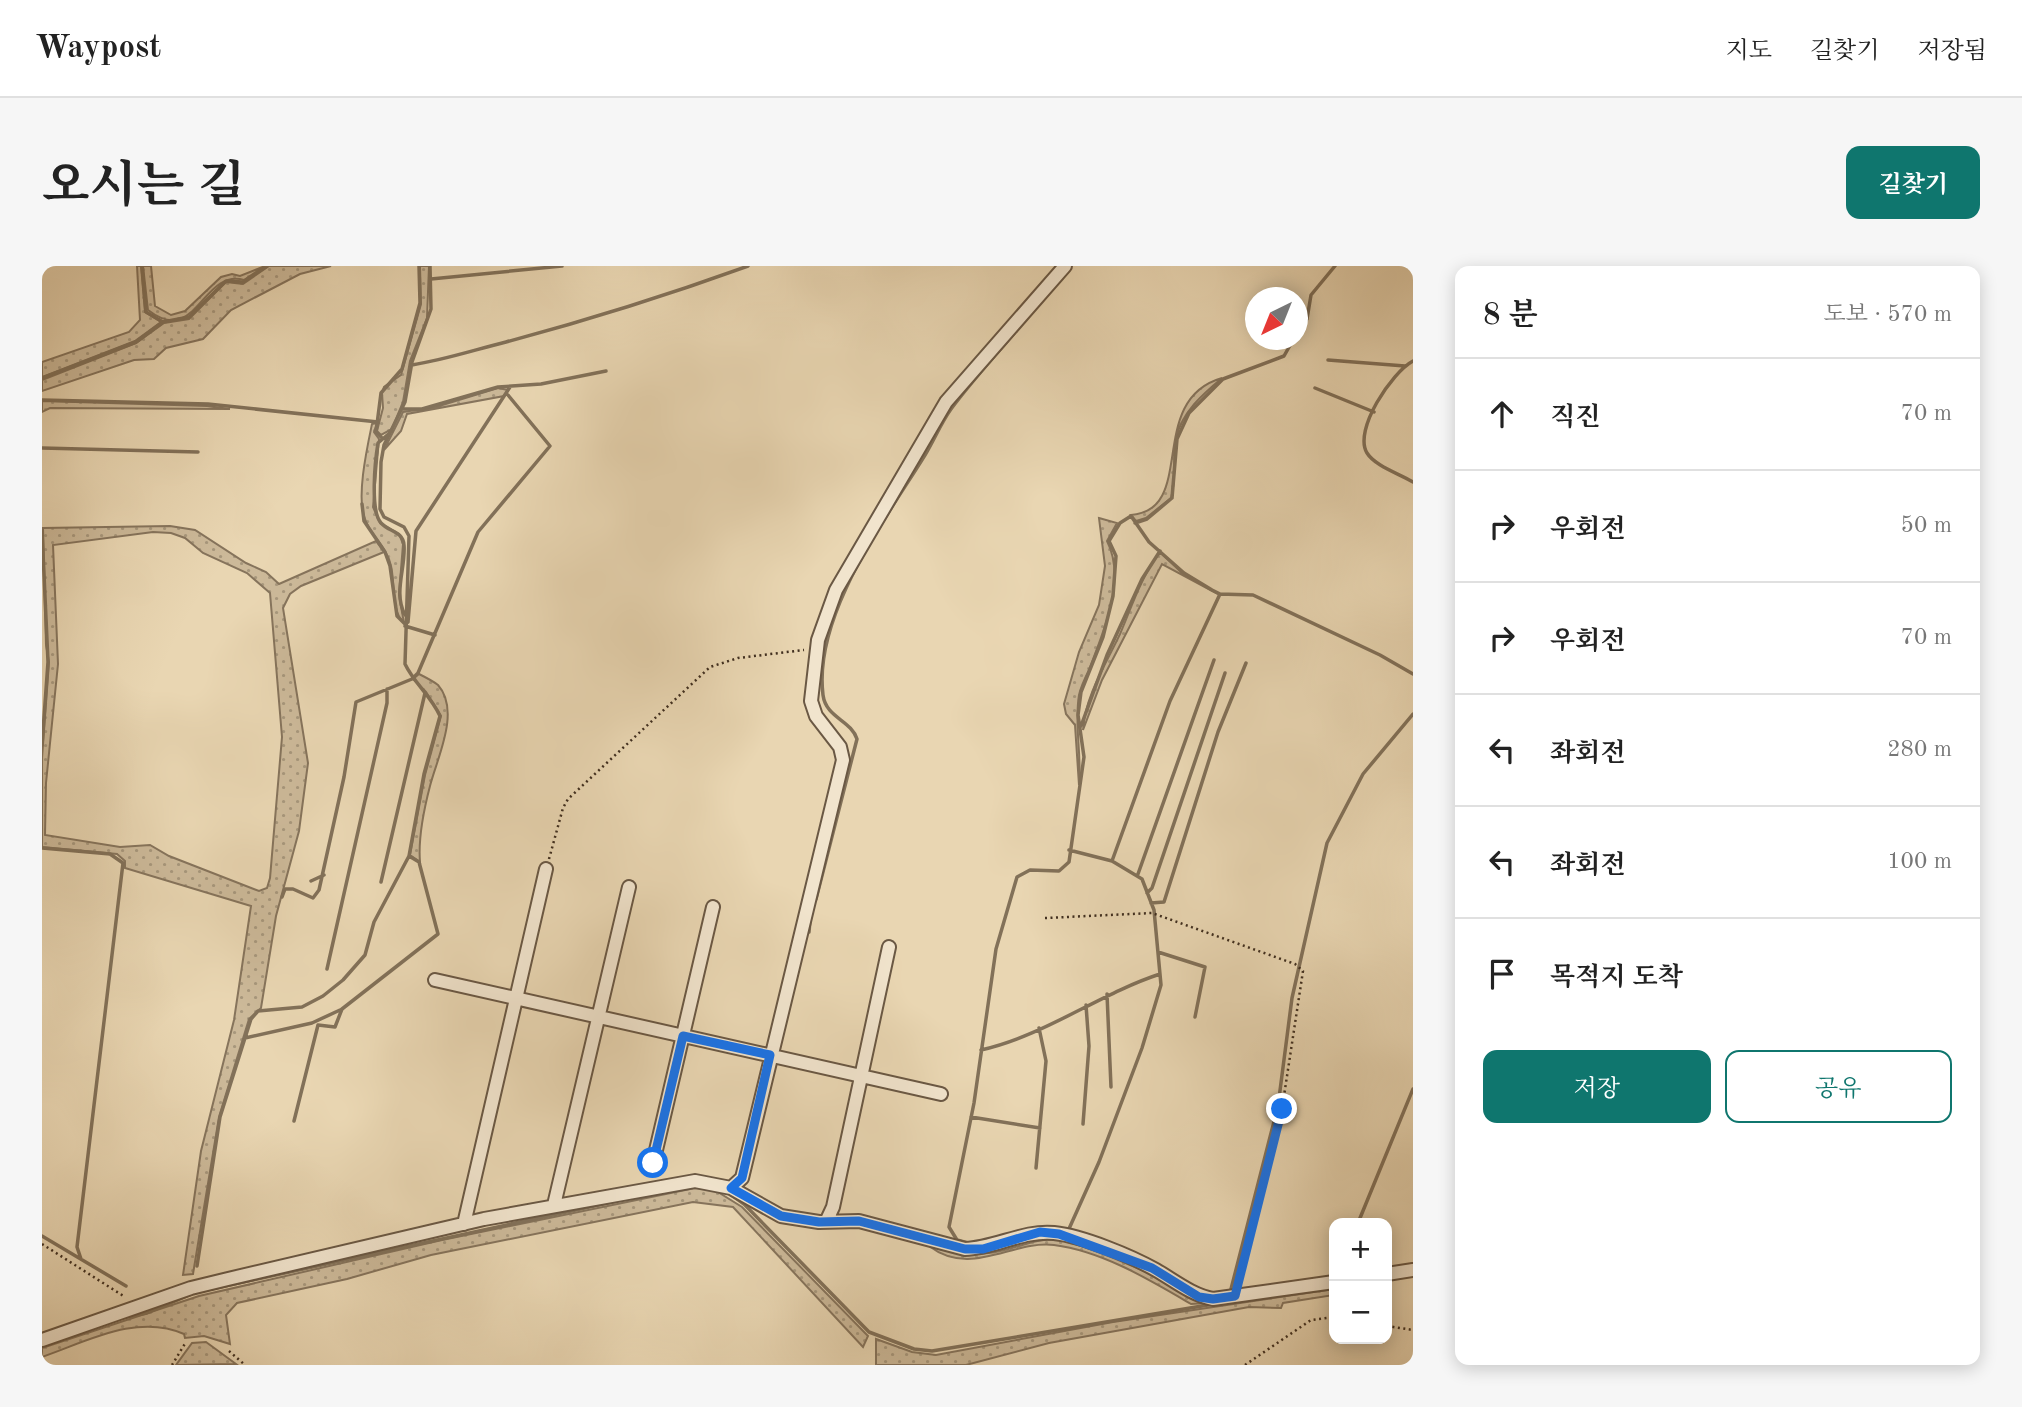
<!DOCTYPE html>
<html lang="ko">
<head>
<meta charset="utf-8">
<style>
	:root { --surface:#fff; --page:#f6f6f6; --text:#222; --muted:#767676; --line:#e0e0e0; --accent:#0f766e }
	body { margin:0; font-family:"Old Standard TT","Noto Serif KR",serif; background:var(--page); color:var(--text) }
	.controls { position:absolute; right:21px; bottom:21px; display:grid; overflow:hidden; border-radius:14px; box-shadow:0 4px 18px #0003 }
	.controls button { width:63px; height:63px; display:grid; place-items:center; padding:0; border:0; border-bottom:2px solid var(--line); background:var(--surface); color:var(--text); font:35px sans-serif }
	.compass { position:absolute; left:1203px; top:21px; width:63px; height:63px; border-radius:50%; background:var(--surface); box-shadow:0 4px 18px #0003; rotate:223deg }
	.stop { position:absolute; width:21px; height:21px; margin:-16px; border:5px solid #1a73e8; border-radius:50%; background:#fff }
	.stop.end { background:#1a73e8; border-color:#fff; box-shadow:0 2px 7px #0008 }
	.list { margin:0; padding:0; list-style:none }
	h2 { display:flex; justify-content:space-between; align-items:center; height:91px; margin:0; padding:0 28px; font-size:30px }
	h2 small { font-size:23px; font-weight:400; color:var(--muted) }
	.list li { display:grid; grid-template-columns:46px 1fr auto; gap:21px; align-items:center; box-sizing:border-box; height:112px; padding:0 28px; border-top:2px solid var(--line) }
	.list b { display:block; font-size:26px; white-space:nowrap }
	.list em { font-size:23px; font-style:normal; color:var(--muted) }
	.actions { display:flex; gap:14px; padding:21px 28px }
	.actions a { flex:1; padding:16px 0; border:2px solid var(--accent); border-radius:14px; text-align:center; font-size:24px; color:var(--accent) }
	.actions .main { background:var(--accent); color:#fff }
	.icon { flex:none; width:38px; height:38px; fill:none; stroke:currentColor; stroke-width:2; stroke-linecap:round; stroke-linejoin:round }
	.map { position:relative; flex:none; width:1371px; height:1099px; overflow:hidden; border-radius:14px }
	header { display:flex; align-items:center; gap:42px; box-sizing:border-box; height:98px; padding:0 35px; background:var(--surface); border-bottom:2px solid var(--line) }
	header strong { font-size:33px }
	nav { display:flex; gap:38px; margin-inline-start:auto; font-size:24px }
	.intro { display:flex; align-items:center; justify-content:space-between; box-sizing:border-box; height:168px; padding:0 42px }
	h1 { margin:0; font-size:49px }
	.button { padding:18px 32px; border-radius:14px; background:var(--accent); color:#fff; font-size:24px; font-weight:700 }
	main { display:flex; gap:42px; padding:0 42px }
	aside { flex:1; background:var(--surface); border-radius:14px; box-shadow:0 4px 18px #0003 }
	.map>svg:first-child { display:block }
</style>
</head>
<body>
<header>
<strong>Waypost</strong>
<nav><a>지도</a><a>길찾기</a><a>저장됨</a></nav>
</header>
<div class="intro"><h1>오시는 길</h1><a class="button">길찾기</a></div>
<main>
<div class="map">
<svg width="1371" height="1099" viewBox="0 0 1371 1099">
	<defs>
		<pattern id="grass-dots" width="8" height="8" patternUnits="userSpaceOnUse" patternTransform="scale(1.75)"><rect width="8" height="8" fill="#ccb999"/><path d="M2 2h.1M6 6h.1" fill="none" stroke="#a7977c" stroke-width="1.8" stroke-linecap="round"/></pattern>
	</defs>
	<rect width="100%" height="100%" fill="#e9d6b2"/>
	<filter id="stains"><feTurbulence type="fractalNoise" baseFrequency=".00286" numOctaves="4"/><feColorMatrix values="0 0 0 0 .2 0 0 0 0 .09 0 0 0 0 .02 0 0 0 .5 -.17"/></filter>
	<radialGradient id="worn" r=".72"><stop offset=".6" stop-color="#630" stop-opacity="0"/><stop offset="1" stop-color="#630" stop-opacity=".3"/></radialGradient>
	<!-- grass -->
	<path fill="url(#grass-dots)" stroke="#86745c" stroke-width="2" fill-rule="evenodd" d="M95,0H99L103,46L119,56L93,75L0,111V96L87,66L98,54Z
		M101,0H109L113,40L129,49L143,45L179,11L190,8L198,10L223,0L202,14C160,2 155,82 106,44Z
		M227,0H289L258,8L189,44L161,73L124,82L112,93L92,94L0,125V114L94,77L122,57L147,53L184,16L201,18Z
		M378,0H387L385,52L368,95L361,136L350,163L339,169L335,165L341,142L340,127L342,121L359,109L379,38Z
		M1180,112C1161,128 1140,146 1134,172C1130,192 1135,212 1129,232L1104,252L1094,255L1089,249C1156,244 1103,134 1180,112Z
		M456,122L466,124L462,130L365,148L359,165L342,184L361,146L394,141Z
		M0,135L165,140L188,143L8,142L0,146Z
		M335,157L332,166L337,173L331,241L338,257L357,268L361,278L357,329L362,357C349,346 353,316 349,300C345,281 329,270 323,253C314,232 325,182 330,158Z
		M1057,252L1075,257L1065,275C1085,314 1061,366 1047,404C1043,412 1039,420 1037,429C1032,459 1040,489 1037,519L1033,459L1024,448L1022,438L1037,386L1057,339L1063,300Z
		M128,260L153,264L204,297L224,306L237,318L334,275L342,286L259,320L248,328L241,342L266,497L257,565L234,650L219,742L207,753L177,851L151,1008L141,1009L159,885L192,754L209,640L83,602V595L75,588L0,581V492L7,396L4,379L1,262ZM111,266L129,267L143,272L161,287L205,307L228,327L240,471L228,612L225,622L217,625L127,590L108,579L78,581L3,569L4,517L16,398L11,279Z
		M1118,286L1141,308L1176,328L1120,298L1060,414L1041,464C1043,430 1064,398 1078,368C1090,340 1099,311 1118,286Z
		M377,408C383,411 391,415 396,419C419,445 395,492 388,520C382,543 376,572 378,596L368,589L383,509L399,450L384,426L371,413Z
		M653,922L671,923L700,941L826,1070L821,1081L691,941L651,936L389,989L305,1013L195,1037L184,1049L188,1078L162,1070L143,1072L142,1068C95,1047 44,1076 0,1091V1082L157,1030L400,974Z
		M1016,973C1070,988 1116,1011 1165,1037L1149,1038C1108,1014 1060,985 1012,979C970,974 929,1012 887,980C906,984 927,989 947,987C970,985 991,972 1016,973Z
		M1292,1023V1029L1241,1037L1239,1042L1207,1041L1007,1077L924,1099H834V1073L870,1086L894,1089L1071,1056Z
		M164,1076L194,1098L134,1099L150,1077Z"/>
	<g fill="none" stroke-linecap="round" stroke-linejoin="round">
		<!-- stream -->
		<path stroke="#827159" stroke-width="3.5" d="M100,0L104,46L121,56
			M389,13L520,0
			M1255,66L1265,53L1269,29L1293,0
			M1286,94L1363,100
			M1371,95C1350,106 1311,164 1325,187C1333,200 1358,208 1371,216
			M370,99C402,94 432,84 464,76C546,54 626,29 706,0
			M0,112L94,76L121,56L147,51L184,15L201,16L225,0
			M1273,122L1332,146
			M0,134L166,138L336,156
			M360,143H380L456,121L499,118L564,105
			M350,165L336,177C333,195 328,245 339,257C347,266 361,265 362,279C364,301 351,327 363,349
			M339,171L334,166L339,127L360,103L378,37L377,0
			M0,182L156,186
			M320,238L322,255L343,286L348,300L355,350L363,358L366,356L374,265L468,121
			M1093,257L1105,253L1130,232L1135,173L1147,147L1181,113L1242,90L1251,74
			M0,265L6,396L0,479
			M363,360L393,369
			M1039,460L1065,389L1100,313L1118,285
			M0,582L68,588L81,597L35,981L39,993
			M1070,595L1128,435L1178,328
			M1096,608L1172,394
			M269,615L282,609
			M339,616L383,427
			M1105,627L1110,622L1183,407
			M240,631L243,623H251L271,632L277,624L302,511L314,436L370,413L376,407L436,266L508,180L466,129
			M774,633L815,473C809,454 784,452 781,429C771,349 843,254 883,189C892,174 899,157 909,143C929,116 952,91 974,65
			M1109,637L1122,636L1176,466L1204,397
			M767,666L768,654
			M1116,686L1163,701L1153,751
			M285,703L345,437V423
			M1065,728L1069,821
			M203,772L270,757L298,744
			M939,784C1002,770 1057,728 1118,708
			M929,851L998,862
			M252,855L276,759L293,761L300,743L396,668L377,596L367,590
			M1041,858L1047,780L1044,739
			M994,902L1004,795L997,762
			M688,928L702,938L827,1066L872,1083L890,1085L1172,1038
			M1316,957L1371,823
			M1026,965L1057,896L1100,782L1119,719L1112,644L1100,613L1070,595L1027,584
			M0,970L84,1020
			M926,977L915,974L907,961L932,837L954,683L975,611L988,604L1017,605L1027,596L1042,491L1036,449L1039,426L1061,371L1071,330L1074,290L1067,275L1078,257L1089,250L1107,276L1142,307L1170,324L1178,328L1211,329L1338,389L1371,408
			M155,1000L178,851L209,753L216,745L260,741L281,730L301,714L323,689L332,656L367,590L382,508L398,450C389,430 372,417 363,398L367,270L362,261L342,251L338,243L339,196L342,179L363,136L370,96L389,43L388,0
			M169,1023L575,935
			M1188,1027L1236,840L1250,732L1285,577L1321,508L1371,448
			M80,1052L105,1047L152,1027"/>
		<!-- street casing -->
		<g stroke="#6a5844" stroke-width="16">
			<path id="street" d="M393,714L899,828
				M611,897L671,641
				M689,922L700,912L801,494L798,481L774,450L769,435L776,374L794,324L904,136L1023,0
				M512,939L587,621
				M784,956L791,941L847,681
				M422,958L504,603
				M1345,1008L1371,1004
				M0,1074L149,1022L186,1013L442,953L653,915L689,922L739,950L777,956L817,955L923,983C954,982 981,964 1012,967C1041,970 1089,990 1114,1004C1133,1015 1150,1029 1171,1033L1292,1016"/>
		</g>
		<!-- path -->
		<path stroke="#3f2e1f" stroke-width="2.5" stroke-dasharray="2 3.5" stroke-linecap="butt" d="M507,593L521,542L526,533L668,401L696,392L762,384
			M1003,652L1110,647L1253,698L1261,705L1240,843L1196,1016
			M0,978L83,1031
			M1345,1060L1371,1064
			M187,1085L203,1099
			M130,1099L144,1076
			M1203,1099L1269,1054L1292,1051"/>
		<!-- street -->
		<use href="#street" stroke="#f1e4cd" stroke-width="12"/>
	</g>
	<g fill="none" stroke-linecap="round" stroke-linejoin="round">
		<!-- route -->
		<path stroke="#1a73e8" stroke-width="9" d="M611,897L641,770L728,789L700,912L689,922L739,950L777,956L817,955L923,983H941L998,966L1017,968L1110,1002L1157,1031L1171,1033L1193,1030L1240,843"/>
	</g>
	<rect width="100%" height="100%" filter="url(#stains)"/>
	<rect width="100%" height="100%" fill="url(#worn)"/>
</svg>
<div class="controls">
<button>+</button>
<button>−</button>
</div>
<svg class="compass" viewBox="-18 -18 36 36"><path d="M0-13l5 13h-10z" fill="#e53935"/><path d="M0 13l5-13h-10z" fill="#767676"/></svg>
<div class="stop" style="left:611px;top:897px"></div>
<div class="stop end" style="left:1240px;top:843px"></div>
</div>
<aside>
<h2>8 분<small>도보 · 570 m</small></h2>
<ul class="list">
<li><svg class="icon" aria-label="ahead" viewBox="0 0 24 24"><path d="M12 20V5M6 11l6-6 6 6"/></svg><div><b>직진</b></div><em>70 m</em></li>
<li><svg class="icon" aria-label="right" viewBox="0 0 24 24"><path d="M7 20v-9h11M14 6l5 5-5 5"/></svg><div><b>우회전</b></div><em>50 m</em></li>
<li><svg class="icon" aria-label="right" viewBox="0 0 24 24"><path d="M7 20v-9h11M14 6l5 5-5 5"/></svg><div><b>우회전</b></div><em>70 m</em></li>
<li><svg class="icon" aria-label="left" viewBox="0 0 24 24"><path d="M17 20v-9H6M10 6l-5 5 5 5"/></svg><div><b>좌회전</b></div><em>280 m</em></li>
<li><svg class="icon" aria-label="left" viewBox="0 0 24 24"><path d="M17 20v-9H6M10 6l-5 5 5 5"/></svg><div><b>좌회전</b></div><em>100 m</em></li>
<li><svg class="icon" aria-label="arrive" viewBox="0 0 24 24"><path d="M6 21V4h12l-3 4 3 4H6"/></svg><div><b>목적지 도착</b></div></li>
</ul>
<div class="actions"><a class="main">저장</a><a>공유</a></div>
</aside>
</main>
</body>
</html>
